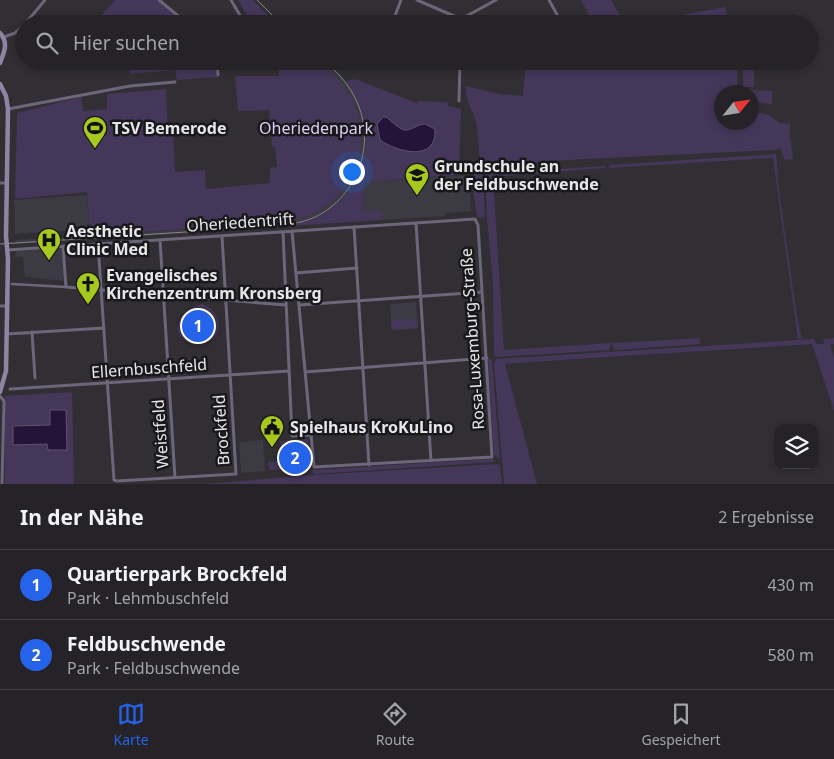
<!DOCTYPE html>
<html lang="de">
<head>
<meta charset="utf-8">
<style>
	:root { --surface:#252327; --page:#312f33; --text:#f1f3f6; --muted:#a3a4a7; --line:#424044; --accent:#2563eb }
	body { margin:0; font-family:"Noto Sans",sans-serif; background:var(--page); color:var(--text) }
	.controls { position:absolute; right:15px; bottom:15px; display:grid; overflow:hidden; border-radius:10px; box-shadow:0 2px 8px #0003 }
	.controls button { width:45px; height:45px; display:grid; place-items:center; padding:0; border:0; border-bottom:1px solid var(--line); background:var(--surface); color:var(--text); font:25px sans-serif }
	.compass { position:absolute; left:714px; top:85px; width:45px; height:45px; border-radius:50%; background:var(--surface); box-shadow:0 2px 8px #0003; rotate:60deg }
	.you { position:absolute; left:351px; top:171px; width:18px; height:18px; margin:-12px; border:4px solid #fff; border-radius:50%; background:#1a73e8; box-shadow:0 0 0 8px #1a73e833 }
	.badge { display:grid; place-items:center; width:32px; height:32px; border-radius:50%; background:var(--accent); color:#fff; font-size:16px; font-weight:700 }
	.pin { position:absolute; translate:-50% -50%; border:2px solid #fff; box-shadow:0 1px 5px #0006 }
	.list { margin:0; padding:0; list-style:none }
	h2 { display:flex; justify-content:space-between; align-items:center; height:65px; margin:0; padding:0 20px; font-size:21px }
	h2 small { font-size:16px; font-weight:400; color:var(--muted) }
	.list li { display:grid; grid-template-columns:32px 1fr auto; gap:15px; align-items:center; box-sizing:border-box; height:70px; padding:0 20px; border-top:1px solid var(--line) }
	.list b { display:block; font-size:19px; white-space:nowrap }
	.list p { margin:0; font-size:16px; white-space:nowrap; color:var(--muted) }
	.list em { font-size:16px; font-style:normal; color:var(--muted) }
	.icon { flex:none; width:28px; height:28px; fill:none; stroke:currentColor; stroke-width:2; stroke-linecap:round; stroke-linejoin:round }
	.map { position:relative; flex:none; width:834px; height:484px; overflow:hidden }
	.search { position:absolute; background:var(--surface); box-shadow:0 2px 8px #0003; left:15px; right:15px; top:15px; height:55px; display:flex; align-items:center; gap:12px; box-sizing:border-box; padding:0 18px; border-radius:28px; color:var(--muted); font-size:19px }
	.sheet { height:205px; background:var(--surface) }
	nav { display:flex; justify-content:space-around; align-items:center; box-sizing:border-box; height:70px; border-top:1px solid var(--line); background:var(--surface); font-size:14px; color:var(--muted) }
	nav a { display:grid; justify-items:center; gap:2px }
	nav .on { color:var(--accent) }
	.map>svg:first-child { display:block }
</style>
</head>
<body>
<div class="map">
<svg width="834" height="484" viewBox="0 0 834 484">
	<rect width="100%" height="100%" fill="#312f34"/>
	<!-- built -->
	<path fill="#3c3a43" d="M319,61H326L340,74L355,93L361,107L366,134L363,162L357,176L349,189L330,209L314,218L302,223L280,227V223L296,220L317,212L338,196L351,178L359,155L360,125L356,107L340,82Z
		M469,175L471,211L445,213V216L382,220V211H364L362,182Z
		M87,195L89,224H87L88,229L15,234L14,200Z
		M223,227V231L16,244V240Z
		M62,248L64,281L25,277L23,257H15L16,251Z
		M416,302L418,328L392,330L390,304Z
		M263,440L265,471L241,473L239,442Z"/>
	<!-- green -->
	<path fill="#44375a" d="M115,0H161L190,24H97L98,19Z
		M238,0H253L276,24H252Z
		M581,0H611L622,19L594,24Z
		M726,7L727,24H635L647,21Z
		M90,61H219V77L177,80L175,70L130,74V67Z
		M274,61H319C332,72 344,84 352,99C373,139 357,190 317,212C305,218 293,221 280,223L90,235L87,192L15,199L17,113L81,97L83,111L107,109V94L166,89L168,127H173L175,172L205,170L206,189L270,183V168L277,167L275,147H272L269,110L238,111L235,76H279V69Z
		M526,61H734L738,67L737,92H722V122H752V111L769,115L780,123L790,124V136L793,159L785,160L780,148L775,150L584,159L486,166L482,164L480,159C478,145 479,130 474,116C469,104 466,101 466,86L499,94L523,96Z
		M743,61H754V87H743Z
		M355,79L417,103L418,101L448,102V106L461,109L459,175L363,182L364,210L382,211V220L290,226C360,211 388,139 346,81Z
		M742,89L772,91V104L752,102V92H741Z
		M776,154L779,191L797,317L802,339H798L773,158L608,168L610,165Z
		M605,166V168L493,177L504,350L611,343L609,350L496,357L494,355L493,285L487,219L485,174Z
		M474,174H481L483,176L485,217L483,218L477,217C475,203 473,190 472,176Z
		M202,304C214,307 223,322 217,334C214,340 206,343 199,345C195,344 188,343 184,340C166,327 189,307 202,304Z
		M417,319L418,328L392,330L391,320Z
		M700,338V344L614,350L612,343Z
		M834,338V344H830L834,358V411L812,344C710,351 608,356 505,364L537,484H504L494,363L496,359L814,339L816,344H824L823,339Z
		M488,359H492V361L500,459L494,455Z
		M72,392L74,484H5V396Z
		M308,439L310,469L269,470L268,462L282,461L280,441Z
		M492,459L495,462L313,474L312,470Z
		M497,464L500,466L502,484H206L312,475Z"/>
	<!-- water -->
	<path fill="#241439" stroke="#5e536e" d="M383,117H386C391,120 400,131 406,130C412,130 418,124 425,124L435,129C437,163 397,152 380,140L377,124Z
		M50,410H66L67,450H48L47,444L13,445V426L50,425Z"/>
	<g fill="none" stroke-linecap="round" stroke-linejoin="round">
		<!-- pedestrian -->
		<path stroke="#6d667a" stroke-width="2.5" d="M12,284L66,287"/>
		<!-- minor -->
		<path stroke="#6d667a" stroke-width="3" d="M159,0L188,24
			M231,0L245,24
			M417,0L461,19L496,0
			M549,0L560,20
			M25,24L45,0
			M392,24L401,0
			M4,37L15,33L24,25
			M217,61L218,75
			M459,101L460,61
			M8,109L130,86L175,82
			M0,183H7
			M416,223L431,461
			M354,227L369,465
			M283,232L292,436L311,435
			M160,240L175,478
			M98,244L114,480L117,481L236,474L222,236
			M63,246L66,287L286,305
			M7,250L475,219L478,225L492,457L314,467L292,231
			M296,273L357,268
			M299,305L482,292
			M0,306H6
			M32,332L35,378
			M7,334L104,328
			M305,372L487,358
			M10,389L289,371
			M0,396L4,401L2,484"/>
		<!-- secondary -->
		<path stroke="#8f84a3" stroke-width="4.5" d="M0,33C9,43 4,52 0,63
			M0,84L6,96L8,109L6,236L8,259L6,371L0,392"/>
		<!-- tram -->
		<path stroke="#868589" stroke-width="1" d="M257,0L281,24
			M0,244L279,226C293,224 306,222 319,215C361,192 377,138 354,96C347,82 336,71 324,61"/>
	</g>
	<!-- icons -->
	<defs>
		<g id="stadium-pin" transform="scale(1.25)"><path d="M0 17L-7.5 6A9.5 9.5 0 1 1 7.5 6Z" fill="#a7c81e" stroke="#19181a"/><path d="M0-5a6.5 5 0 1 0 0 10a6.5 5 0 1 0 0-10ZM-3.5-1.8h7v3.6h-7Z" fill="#111"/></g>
		<g id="school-pin" transform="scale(1.25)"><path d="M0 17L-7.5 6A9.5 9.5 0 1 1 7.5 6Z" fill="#a7c81e" stroke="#19181a"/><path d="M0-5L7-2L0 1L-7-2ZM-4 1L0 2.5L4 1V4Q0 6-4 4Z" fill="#111"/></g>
		<g id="hospital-pin" transform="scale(1.25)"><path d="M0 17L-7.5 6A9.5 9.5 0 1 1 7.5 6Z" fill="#a7c81e" stroke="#19181a"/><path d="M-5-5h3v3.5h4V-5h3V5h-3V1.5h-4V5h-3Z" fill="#111"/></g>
		<g id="church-pin" transform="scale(1.25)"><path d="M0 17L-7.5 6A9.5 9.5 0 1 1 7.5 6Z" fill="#a7c81e" stroke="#19181a"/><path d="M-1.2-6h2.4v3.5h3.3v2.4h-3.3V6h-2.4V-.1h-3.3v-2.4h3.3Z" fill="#111"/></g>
		<g id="civic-pin" transform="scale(1.25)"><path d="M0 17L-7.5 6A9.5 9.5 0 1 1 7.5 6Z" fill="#a7c81e" stroke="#19181a"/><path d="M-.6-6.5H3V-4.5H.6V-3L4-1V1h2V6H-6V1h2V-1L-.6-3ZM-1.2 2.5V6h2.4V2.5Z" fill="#111"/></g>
	</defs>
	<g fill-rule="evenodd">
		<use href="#stadium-pin" x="95" y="128"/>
		<use href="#school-pin" x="417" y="175"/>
		<use href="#hospital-pin" x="49" y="240"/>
		<use href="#church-pin" x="88" y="284"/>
		<use href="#civic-pin" x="272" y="427"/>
	</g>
	<g text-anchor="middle" stroke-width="5" stroke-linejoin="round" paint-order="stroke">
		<!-- poi labels -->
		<g font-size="16" font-weight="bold" fill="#e7e6e9" stroke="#19181a" text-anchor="start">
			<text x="112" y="134">TSV Bemerode</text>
			<text x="434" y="172">Grundschule an<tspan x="434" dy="18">der Feldbuschwende</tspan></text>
			<text x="66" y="237">Aesthetic<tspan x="66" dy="18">Clinic Med</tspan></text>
			<text x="106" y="281">Evangelisches<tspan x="106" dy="18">Kirchenzentrum Kronsberg</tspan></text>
			<text x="290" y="433">Spielhaus KroKuLino</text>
		</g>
		<!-- park labels -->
		<g font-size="16" fill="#decff9" stroke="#19181a">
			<text x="316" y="134">Oheriedenpark</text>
		</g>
		<!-- street labels -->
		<g font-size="16" fill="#e7e6e9" stroke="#19181a">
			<text transform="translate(240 222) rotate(-4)" y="6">Oheriedentrift</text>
			<text transform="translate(472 339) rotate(-94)" y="6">Rosa-Luxemburg-Straße</text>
			<text transform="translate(149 368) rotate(-4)" y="6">Ellernbuschfeld</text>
			<text transform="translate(221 430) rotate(-94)" y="6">Brockfeld</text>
			<text transform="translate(160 434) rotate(-94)" y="6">Weistfeld</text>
		</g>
	</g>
</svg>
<div class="controls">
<button><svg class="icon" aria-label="layers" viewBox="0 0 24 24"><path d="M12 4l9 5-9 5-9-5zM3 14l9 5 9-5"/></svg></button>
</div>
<svg class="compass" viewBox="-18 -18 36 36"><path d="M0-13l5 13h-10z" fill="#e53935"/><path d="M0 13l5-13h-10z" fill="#a3a4a7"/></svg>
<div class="you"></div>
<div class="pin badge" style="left:198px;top:326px">1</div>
<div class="pin badge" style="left:295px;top:458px">2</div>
<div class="search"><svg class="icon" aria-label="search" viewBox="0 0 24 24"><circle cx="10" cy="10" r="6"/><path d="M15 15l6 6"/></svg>Hier suchen</div>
</div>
<section class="sheet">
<h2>In der Nähe<small>2 Ergebnisse</small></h2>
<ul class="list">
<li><span class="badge">1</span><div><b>Quartierpark Brockfeld</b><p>Park · Lehmbuschfeld</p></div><em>430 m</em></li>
<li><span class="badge">2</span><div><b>Feldbuschwende</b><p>Park · Feldbuschwende</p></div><em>580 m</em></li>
</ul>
</section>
<nav>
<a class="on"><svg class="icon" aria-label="map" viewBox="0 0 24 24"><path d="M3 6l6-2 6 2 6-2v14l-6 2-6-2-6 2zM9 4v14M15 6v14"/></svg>Karte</a>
<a><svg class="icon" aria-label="directions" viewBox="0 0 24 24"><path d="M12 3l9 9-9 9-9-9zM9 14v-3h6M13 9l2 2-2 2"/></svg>Route</a>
<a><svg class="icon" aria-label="saved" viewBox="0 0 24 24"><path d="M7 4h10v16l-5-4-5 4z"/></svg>Gespeichert</a>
</nav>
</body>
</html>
